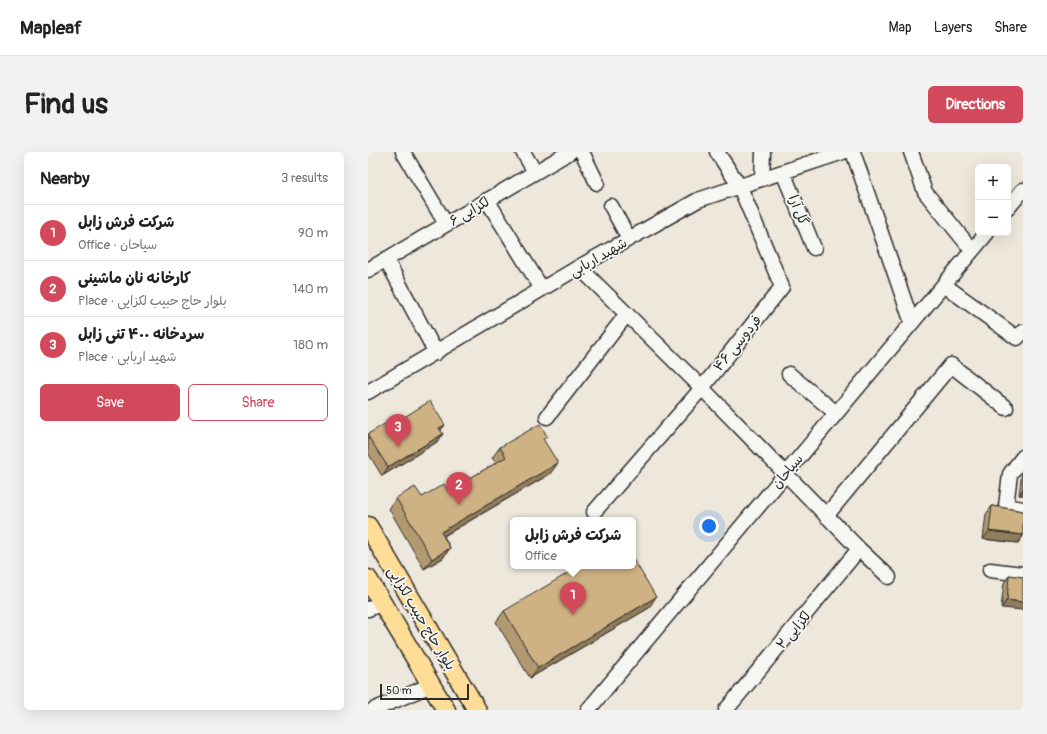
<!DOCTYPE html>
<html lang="en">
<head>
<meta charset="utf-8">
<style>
	:root { --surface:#fff; --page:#f2f2f2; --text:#222; --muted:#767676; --line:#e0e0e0; --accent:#d1495b }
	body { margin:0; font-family:Pangolin,"Playpen Sans Arabic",sans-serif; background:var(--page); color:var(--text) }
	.controls { position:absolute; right:12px; top:12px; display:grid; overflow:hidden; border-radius:6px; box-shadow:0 4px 16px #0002 }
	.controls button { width:36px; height:36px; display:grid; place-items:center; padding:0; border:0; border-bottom:1px solid var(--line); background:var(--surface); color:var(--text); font:20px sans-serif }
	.scale { position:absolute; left:12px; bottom:10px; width:89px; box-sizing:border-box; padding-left:4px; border:2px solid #2b2b2b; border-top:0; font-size:11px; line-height:14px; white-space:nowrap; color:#2b2b2b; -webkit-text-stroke:3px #f6f6f2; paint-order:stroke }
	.you { position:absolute; left:341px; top:374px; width:14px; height:14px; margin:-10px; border:3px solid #fff; border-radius:50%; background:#1a73e8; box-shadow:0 0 0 6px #1a73e833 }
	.badge { display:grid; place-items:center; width:26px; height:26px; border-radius:50%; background:var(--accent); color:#fff; font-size:13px; font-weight:700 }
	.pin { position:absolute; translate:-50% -33px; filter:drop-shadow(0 1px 2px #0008) }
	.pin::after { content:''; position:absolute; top:21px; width:14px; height:12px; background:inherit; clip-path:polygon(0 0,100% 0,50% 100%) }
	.popup { position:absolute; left:142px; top:365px; width:126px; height:52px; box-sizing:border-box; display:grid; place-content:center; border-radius:6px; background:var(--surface); filter:drop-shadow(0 1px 3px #0005); font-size:13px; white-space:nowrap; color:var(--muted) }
	.popup b { font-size:15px; color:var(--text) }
	.popup::after { content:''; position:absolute; left:50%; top:100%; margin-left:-8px; border:8px solid transparent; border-top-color:var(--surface) }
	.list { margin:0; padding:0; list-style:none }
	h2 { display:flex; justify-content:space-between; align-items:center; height:52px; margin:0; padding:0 16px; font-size:17px }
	h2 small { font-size:13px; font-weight:400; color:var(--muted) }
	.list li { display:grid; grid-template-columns:26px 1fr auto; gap:12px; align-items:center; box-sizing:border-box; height:56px; padding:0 16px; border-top:1px solid var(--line) }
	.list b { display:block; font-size:15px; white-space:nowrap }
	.list p { margin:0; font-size:13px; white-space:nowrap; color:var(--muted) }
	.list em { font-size:13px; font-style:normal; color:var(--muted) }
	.actions { display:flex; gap:8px; padding:12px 16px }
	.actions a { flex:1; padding:9px 0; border:1px solid var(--accent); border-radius:6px; text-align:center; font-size:14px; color:var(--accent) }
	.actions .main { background:var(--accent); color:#fff }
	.map { position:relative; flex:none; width:655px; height:558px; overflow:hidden; border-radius:6px }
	header { display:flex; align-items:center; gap:24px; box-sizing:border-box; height:56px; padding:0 20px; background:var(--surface); border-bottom:1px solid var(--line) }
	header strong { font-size:19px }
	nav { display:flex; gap:22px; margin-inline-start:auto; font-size:14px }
	.intro { display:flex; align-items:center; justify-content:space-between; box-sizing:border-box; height:96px; padding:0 24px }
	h1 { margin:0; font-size:28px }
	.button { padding:10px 18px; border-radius:6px; background:var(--accent); color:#fff; font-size:14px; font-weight:700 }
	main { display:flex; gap:24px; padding:0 24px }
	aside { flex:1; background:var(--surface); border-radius:6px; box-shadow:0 4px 16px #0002 }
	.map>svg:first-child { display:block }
</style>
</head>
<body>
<header>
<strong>Mapleaf</strong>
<nav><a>Map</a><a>Layers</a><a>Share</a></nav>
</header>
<div class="intro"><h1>Find us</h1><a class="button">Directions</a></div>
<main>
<aside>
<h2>Nearby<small>3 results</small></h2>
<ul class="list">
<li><span class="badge">1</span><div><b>شرکت فرش زابل</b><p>Office · سیاحان</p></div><em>90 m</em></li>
<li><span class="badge">2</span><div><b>کارخانه نان ماشینی</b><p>Place · بلوار حاج حبیب لکزايی</p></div><em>140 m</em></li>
<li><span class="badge">3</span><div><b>سردخانه ۴۰۰ تنی زابل</b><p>Place · شهید اربابی</p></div><em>180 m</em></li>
</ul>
<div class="actions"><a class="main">Save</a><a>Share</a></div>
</aside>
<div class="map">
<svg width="655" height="558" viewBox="0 0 655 558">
	<rect width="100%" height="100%" fill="#eee8dc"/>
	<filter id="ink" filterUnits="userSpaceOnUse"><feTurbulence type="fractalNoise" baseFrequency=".025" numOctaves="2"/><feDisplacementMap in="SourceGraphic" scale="8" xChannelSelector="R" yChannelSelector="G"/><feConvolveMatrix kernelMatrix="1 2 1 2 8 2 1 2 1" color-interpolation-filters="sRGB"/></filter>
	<g filter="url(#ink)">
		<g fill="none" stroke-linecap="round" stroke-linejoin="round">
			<!-- minor casing -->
			<g stroke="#2b2b2b" stroke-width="17">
				<path id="minor" d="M35,0L78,72
					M155,0L167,20
					M214,0L229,31
					M485,0L544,171
					M543,0L557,40L604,98
					M415,20L446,96
					M394,27L395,0
					M119,48L174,137
					M243,54L261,87
					M640,56L655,38
					M18,107L68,201
					M211,115L334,236L491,397L521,425
					M0,118L202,0
					M576,133L649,186L655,180
					M421,222L468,261
					M0,240L211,115L330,48L475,0
					M179,265L259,162
					M655,305L642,322L638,354L655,357
					M226,360L334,236L414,135L372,35L349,0
					M458,364L583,213L638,256
					M622,418L655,422
					M0,457L15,451
					M5,558L63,533
					M220,558L619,81
					M358,558L491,397"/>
			</g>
			<!-- major casing -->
			<g stroke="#2b2b2b" stroke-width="21">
				<path id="major" d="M0,374L109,558
					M0,427L78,558"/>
			</g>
			<!-- minor -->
			<use href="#minor" stroke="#f6f6f2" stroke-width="14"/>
			<!-- major -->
			<use href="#major" stroke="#ffdd96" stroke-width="18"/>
		</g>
		<!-- wall -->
		<path fill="#b29971" stroke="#2b2b2b" d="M30,269L73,278L69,290L14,324L0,301V282Z
			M176,289L182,322L76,384L82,396L75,406L56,417L21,357L28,346L54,345L80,339L128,311L124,306L132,295Z
			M655,317V343H651L654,319Z
			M624,354L655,359V384L650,391L615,387L618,362Z
			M641,423L655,425L633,456L636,431Z
			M281,456L162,526L128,470L136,459Z"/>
		<!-- shaded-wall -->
		<path fill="#917d5c" stroke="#2b2b2b" d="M77,273L71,281V276Z
			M75,282L69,290L14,324L20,315Z
			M190,311L182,322L65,390L73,380Z
			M655,337V343H651Z
			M621,379L655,383V384L650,391L615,387Z
			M82,396L75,406L56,417L64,407Z
			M288,445L281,456L162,526L170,516Z
			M639,448L655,450V458L633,456Z"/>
		<!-- building -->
		<path fill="#cfb283" stroke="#2b2b2b" d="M62,249L77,273L71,276L75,282L20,315L0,284V282L28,265L30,269Z
			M172,272L179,284L175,287L190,311L73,380L82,396L64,407L28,346L47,335L54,345L76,332L80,339L138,305L132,295Z
			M624,354L655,359V383L621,379Z
			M265,406L288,445L170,516L136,459L212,414H265Z
			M641,423L655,425V450L639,448Z"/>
	</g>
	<g text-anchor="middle" stroke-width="3.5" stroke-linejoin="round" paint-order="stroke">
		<!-- street labels -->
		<g font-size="14" fill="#2b2b2b" stroke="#f6f6f2">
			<text transform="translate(431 58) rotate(68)" y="5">گل آرا</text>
			<text transform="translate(101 59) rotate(-30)" y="5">لکزایی ۶</text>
			<text transform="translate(230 105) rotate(-30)" y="5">شهید اربابی</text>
			<text transform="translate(369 191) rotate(-51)" y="5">فردوسی ۴۶</text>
			<text transform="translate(419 319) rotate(-50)" y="5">سیاحان</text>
			<text transform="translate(54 466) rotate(59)" y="5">بلوار حاج حبیب لکزايی</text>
			<text transform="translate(425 478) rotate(-50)" y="5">لکزایی ۲</text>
		</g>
	</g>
</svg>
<div class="controls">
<button>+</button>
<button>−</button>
</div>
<div class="scale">50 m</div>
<div class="you"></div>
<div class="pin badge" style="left:205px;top:463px">1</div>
<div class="popup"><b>شرکت فرش زابل</b>Office</div>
<div class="pin badge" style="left:91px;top:353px">2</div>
<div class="pin badge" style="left:30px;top:295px">3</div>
</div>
</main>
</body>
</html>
